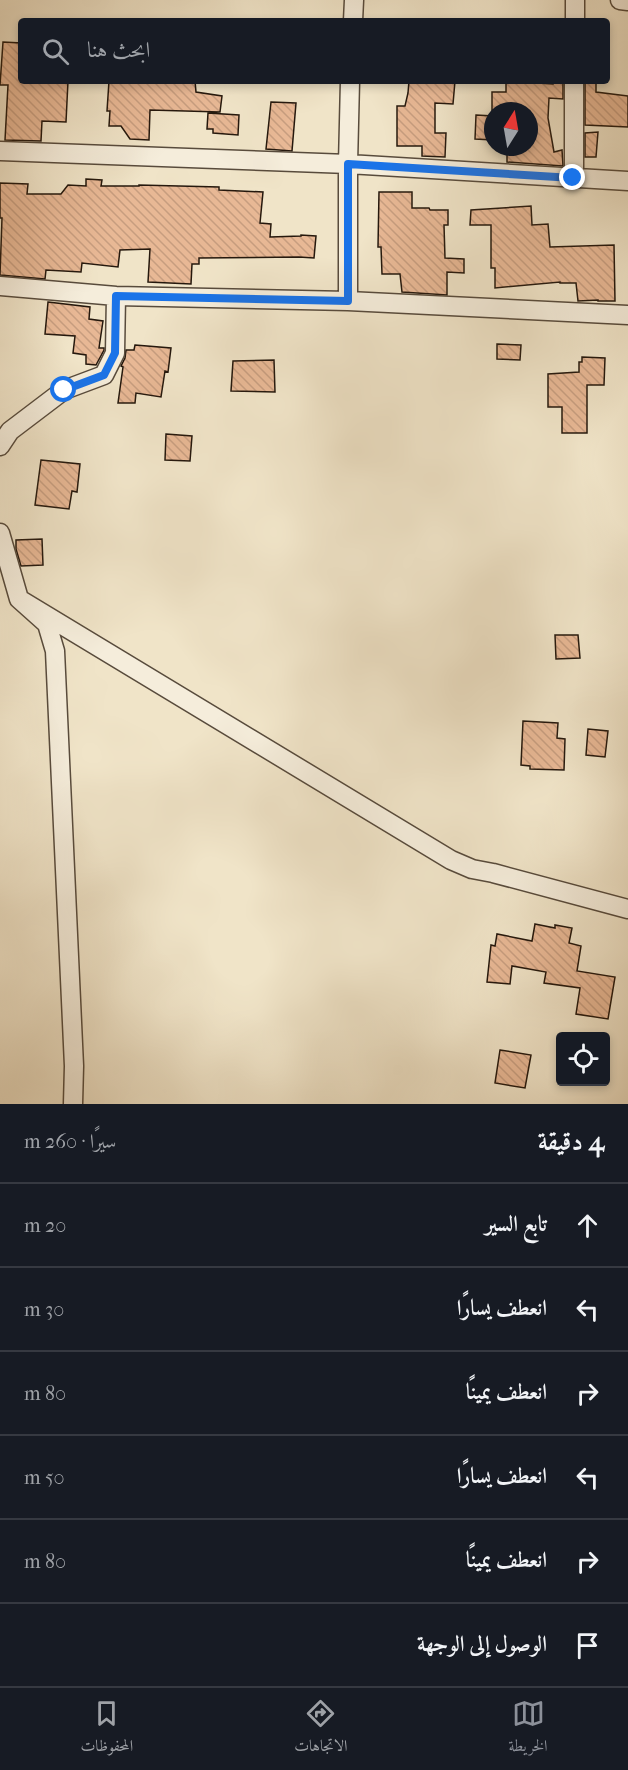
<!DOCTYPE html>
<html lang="ar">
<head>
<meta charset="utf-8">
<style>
	:root { --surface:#171b24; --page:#20242c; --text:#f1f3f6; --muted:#9ea1a6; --line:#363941; --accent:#8c9099 }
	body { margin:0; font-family:"IM FELL French Canon",Amiri,serif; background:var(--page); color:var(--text); direction:rtl }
	.controls { position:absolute; right:18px; bottom:18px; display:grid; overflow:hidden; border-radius:6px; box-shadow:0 3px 9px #0003 }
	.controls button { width:54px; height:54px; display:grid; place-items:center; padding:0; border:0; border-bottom:2px solid var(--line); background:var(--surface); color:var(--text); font:30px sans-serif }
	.compass { position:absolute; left:484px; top:102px; width:54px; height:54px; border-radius:50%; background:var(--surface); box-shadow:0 3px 9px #0003; rotate:11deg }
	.stop { position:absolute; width:18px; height:18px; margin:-14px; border:4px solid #1a73e8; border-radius:50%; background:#fff }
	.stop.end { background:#1a73e8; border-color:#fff; box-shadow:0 2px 6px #0008 }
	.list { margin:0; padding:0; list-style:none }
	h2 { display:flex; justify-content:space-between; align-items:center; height:78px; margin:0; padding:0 24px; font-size:26px }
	h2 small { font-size:20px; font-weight:400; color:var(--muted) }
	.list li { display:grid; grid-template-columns:39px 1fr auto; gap:18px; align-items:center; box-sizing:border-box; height:84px; padding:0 24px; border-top:2px solid var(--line) }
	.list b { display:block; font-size:22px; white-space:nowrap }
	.list em { font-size:20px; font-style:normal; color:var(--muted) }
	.icon { flex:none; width:33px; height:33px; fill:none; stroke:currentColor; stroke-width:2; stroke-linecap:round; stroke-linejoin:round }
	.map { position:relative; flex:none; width:628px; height:1104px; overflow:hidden; direction:ltr }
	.search { position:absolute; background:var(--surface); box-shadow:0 3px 9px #0003; left:18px; right:18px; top:18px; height:66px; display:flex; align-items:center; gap:15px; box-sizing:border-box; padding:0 21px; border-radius:6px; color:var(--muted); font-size:22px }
	.sheet { height:582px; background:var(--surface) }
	nav { display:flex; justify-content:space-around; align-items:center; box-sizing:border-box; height:84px; border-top:2px solid var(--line); background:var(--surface); font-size:16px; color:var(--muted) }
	nav a { display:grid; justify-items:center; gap:3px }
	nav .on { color:var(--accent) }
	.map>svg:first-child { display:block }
</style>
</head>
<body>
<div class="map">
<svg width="628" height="1104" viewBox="0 0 628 1104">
	<defs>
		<pattern id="building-back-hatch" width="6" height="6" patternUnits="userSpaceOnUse" patternTransform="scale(1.5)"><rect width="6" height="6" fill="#e8b895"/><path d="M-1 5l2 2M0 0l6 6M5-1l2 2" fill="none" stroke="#c79d7f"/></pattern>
	</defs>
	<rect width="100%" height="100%" fill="#f0e4c8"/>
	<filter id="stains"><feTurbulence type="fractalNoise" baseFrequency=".00333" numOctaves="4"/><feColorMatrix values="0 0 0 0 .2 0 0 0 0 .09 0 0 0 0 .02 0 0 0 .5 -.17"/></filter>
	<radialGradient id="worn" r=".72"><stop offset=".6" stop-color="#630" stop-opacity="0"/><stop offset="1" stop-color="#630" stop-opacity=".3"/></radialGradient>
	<!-- building -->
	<path fill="url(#building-back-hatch)" stroke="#25180d" stroke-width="1.5" d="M3,42L21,43V81H68L66,122L42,121L41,141L5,140L8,85H0Z
		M109,81H195L196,92L222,96L220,112L150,110L149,140L130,139L121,126H109L110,111H107Z
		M409,81H455L453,104L435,103V133H446L445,157L422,156V146H397V106H405L408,93Z
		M506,81L553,84V82H563V99L549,98L548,118L554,152L562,150L563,166L507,162V147H529V111L492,110V92H506Z
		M585,82L596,83V92L628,96V127L585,125Z
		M271,102L296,103L292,151L266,149Z
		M208,113L239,115L238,135L213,133V129H207Z
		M476,115L493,116V140L475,139Z
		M598,132L596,157H585V133Z
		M86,179L102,180L101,186H139V185L219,187V190L263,192L260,223L271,224L270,237L301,236V235L316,236L314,258L299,257L199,258V264H192L191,284L148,282L150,249L120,250L118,267L82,263L81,272L46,270L45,279L0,275L2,218H0V183L28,184L27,194H61L68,185L86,186Z
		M379,192H412V208H429L430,210H448V225H444L445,258L464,259V273L447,272V295L402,292L400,274H382L381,247H378Z
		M531,206L532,225L548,224L550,247L614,245L615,301H598V300L578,301L576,283H560V282L495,288V268H491V225H470L471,210Z
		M48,302L90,307L89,319L103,321L99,348H104V350L96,365L86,364V355L73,353L75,336L45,334Z
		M497,344L521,345L520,360L497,359Z
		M135,345L171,348L168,372L165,371L161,397L136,393L135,403H118L123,367L121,366L125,358L126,350H134Z
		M582,357L605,358L604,385H587V433H562V407H548V374L579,372V362H582Z
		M274,360L275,392L231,391L233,361Z
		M166,434L192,436L190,461L165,460Z
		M41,460L80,464L77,492L72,491L69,509L35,505Z
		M42,539L43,565L21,566L16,549V540Z
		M555,635H578L580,658L556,659Z
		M523,721L558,723L557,738L565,739L564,770L530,769V766L521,765Z
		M588,729L608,731L605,757L586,755Z
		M535,924L555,928V925L572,928L569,943L581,946L577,971L615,977L608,1019L576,1014L580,988L544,983L546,972L512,966L510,984L487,982L491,945L495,946L497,934L532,941Z
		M500,1050L531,1055L525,1088L495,1083Z"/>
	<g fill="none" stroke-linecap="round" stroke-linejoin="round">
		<!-- street casing -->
		<g stroke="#584b3c" stroke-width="21">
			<path id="street" d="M620,0L628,1
				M353,21L354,0
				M575,21V0
				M0,151L348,164L628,181
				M574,179V81
				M0,286L116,296L348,301L628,315
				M348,301V164L350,81
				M0,446L10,431L64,390L104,375L115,353L116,296
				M0,533L19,599L47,624L55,651L74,1066L73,1104
				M19,599L451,860L472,869L493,873L628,909"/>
		</g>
		<!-- street -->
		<use href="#street" stroke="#f5eddb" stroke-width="18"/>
	</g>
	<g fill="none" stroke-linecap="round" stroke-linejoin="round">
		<!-- route -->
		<path stroke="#1a73e8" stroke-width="8" d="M64,390L104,375L115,353L116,296L348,301V164L573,178"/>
	</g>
	<rect width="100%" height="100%" filter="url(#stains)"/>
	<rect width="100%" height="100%" fill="url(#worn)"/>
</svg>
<div class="controls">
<button><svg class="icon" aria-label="locate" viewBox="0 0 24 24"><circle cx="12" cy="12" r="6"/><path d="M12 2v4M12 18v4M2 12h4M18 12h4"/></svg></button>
</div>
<svg class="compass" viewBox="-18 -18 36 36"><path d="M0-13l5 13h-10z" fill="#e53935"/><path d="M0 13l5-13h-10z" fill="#9ea1a6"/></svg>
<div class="stop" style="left:64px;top:390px"></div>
<div class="stop end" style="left:573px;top:178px"></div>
<div class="search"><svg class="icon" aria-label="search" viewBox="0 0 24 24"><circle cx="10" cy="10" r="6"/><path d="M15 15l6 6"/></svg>ابحث هنا</div>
</div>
<section class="sheet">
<h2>4 دقيقة<small>سيرًا · 260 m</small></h2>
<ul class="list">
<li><svg class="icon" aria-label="ahead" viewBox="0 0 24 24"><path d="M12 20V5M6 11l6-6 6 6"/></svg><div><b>تابع السير</b></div><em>20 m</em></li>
<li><svg class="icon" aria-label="left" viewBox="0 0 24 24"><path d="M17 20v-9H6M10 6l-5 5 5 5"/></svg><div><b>انعطف يسارًا</b></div><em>30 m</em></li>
<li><svg class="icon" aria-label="right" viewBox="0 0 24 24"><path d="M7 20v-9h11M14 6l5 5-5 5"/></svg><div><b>انعطف يمينًا</b></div><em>80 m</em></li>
<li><svg class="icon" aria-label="left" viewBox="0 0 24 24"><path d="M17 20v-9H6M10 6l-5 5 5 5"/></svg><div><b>انعطف يسارًا</b></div><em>50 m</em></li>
<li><svg class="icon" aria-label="right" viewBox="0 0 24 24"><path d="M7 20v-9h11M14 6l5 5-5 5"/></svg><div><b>انعطف يمينًا</b></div><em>80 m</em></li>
<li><svg class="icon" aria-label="arrive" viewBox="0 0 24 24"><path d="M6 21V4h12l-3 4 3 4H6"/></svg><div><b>الوصول إلى الوجهة</b></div></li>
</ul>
</section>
<nav>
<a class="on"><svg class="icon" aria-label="map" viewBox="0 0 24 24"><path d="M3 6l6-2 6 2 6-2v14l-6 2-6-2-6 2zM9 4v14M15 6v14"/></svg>الخريطة</a>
<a><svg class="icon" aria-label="directions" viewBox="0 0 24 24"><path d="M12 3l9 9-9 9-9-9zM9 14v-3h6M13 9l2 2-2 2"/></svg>الاتجاهات</a>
<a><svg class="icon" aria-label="saved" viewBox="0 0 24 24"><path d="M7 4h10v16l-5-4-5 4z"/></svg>المحفوظات</a>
</nav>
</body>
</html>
